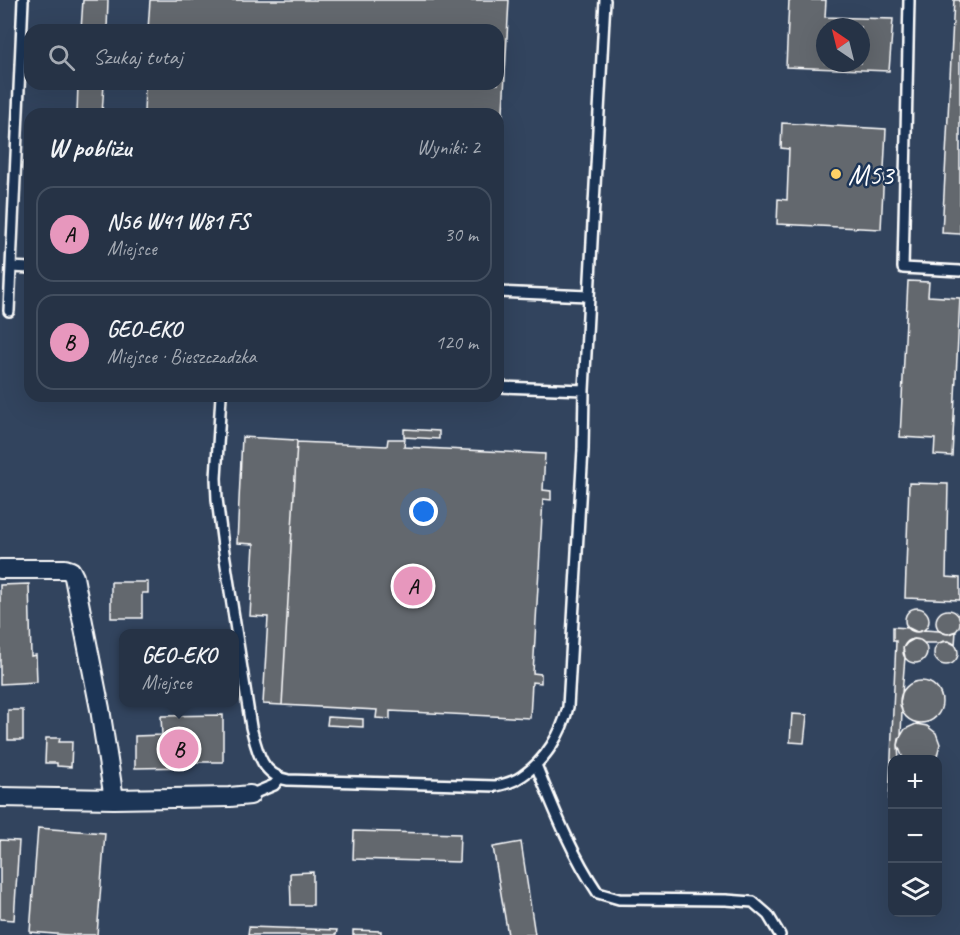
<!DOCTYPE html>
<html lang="pl">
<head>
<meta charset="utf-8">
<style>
	:root { --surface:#263346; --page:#323f51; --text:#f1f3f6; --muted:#a4aab3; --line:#424e5f; --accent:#e797bd }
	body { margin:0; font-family:Caveat,sans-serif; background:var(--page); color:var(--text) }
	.controls { position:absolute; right:18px; bottom:18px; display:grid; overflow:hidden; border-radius:12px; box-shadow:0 6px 24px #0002 }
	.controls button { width:54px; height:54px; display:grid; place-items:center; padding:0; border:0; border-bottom:2px solid var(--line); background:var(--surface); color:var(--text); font:30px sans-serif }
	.compass { position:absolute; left:816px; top:18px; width:54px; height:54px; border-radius:50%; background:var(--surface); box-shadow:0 6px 24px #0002; rotate:325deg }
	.you { position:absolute; left:424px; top:512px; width:21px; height:21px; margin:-15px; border:4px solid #fff; border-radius:50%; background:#1a73e8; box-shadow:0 0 0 9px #1a73e833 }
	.badge { display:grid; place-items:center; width:39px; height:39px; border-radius:50%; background:var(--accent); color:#111; font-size:20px; font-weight:700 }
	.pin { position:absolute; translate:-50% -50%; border:3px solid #fff; box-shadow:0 2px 6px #0006 }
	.popup { position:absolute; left:119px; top:629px; width:120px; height:78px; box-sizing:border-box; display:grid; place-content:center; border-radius:12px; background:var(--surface); filter:drop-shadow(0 2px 4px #0005); font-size:20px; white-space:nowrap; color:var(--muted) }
	.popup b { font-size:22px; color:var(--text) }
	.popup::after { content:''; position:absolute; left:50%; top:100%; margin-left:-12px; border:12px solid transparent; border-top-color:var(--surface) }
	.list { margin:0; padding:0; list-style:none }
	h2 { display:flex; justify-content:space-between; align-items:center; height:78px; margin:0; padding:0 24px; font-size:26px }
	h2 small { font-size:20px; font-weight:400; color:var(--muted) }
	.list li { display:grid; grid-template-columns:39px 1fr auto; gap:18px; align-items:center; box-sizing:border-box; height:96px; margin:0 12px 12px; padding:0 12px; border:2px solid var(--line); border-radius:18px }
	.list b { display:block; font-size:22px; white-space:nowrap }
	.list p { margin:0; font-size:20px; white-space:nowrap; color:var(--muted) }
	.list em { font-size:20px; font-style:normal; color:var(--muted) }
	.icon { flex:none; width:33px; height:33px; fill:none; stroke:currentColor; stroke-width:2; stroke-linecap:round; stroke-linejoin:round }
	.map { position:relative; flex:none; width:960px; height:935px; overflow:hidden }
	.search { position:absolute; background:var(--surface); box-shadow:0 6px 24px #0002; left:24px; top:24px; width:480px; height:66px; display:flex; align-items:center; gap:15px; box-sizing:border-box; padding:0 21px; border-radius:18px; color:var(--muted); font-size:22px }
	.panel { position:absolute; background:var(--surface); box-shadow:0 6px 24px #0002; left:24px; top:108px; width:480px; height:294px; border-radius:18px }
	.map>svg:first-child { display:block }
</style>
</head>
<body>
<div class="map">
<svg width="960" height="935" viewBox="0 0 960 935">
	<rect width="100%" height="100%" fill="#32445e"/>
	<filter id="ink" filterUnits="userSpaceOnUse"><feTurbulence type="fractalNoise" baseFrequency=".0167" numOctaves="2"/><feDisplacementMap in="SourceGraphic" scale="12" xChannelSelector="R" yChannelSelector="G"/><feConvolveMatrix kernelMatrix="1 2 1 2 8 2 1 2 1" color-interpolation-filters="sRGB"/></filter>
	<g filter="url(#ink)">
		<!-- building -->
		<path fill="#63676e" stroke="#fff" stroke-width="1.5" fill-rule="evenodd" d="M83,0H108L107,30H81Z
			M150,0H509L498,204V114H144L145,84H498V30H148Z
			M789,0H826L825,17L893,19L889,71L786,67ZM825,27H861V63H825Z
			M954,0H960V234L942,233Z
			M78,84H104L102,114H77Z
			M782,123L886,129L881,229L777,224L778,199L787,200L789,149L781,148Z
			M908,281L929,282L928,296L960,298L952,456L934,455L935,439L900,437Z
			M404,429L439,431V439L404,437Z
			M242,437L296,440L297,442L282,705L263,704L268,617L250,616L254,544L237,543Z
			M388,439H405L404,447L545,454L543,490L551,491V500L543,499L533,673L541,674V683L532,682L530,718L390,711V719L376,718L377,710L282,705L297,442L387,446Z
			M909,483L948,484L946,577L960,578V600L905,598Z
			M111,582H148V593H142V618H111Z
			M29,584L31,656L36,655L37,682L0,684V585Z
			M905 620a12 12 0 1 1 24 0a12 12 0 1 1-24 0Z
			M936 622a12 12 0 1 1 24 0a12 12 0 1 1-24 0Z
			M893,627L909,628L917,632L924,630L939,631L947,634L956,631L955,645L948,641L938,643H924L920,640L914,639L907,643L903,648L905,657L902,693L900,703L902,710L901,735L898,745L899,760H892V803H889L896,641H893Z
			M903 651a12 12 0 1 1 24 0a12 12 0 1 1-24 0Z
			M934 653a12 12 0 1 1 24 0a12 12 0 1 1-24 0Z
			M900 702a21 21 0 1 1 42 0a21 21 0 1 1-42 0Z
			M8,710H23V740H8Z
			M792,714L807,715L804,743L790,742Z
			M223,715V762H190V767L135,768V736L162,735L161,716Z
			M328,717L363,719V727L327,725Z
			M916,724L927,726L936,733L940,744L937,756L934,760H904L902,756L898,745L899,739L905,729Z
			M46,738H60L59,742H72L71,767L57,766V763H45Z
			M38,828L105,833L97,935H68L30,932Z
			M354,831L460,834L459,862L353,859Z
			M0,840L19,841L14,920L0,919Z
			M521,842L535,935H508L493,847Z
			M313,872V905H291L290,873Z
			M249,927L337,930L336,935H248Z
			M353,930L381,931V935H353Z"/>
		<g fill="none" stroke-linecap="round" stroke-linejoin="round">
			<!-- service casing -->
			<g stroke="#fff" stroke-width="14">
				<path id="service" d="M909,0L903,268L960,271
					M11,267L30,268
					M498,292L588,296
					M9,311L23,0
					M498,387L584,390L605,0
					M221,396L216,478L217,499L223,546L251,727C257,750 261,775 288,780L496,786C505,784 514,782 522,776C545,761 562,733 568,707L583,449L584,390
					M536,765C554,809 571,853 598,893L619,899L726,900L753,902L768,915L780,935
					M250,795L274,785L279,779"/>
			</g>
			<!-- minor casing -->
			<g stroke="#fff" stroke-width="22">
				<path id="minor" d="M0,569H65L71,571L74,577L100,709L114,799
					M0,797L114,799L230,797L250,795"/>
			</g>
			<!-- service -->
			<use href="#service" stroke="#1d3557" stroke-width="9"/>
			<!-- minor -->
			<use href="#minor" stroke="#1d3557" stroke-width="18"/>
		</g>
	</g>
	<!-- markers -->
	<circle fill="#ffd166" stroke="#1d3557" stroke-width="2" cx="836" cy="174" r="6"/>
	<g text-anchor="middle" stroke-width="5" stroke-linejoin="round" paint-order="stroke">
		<!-- poi labels -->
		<g font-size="28" fill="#fff" stroke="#1d3557" text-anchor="start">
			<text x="848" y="184">M53</text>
		</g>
	</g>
</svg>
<div class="controls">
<button>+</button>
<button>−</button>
<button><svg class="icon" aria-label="layers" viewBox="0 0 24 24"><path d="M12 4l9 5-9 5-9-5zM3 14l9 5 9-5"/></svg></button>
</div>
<svg class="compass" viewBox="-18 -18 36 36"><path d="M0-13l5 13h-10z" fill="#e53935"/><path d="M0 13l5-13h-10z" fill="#a4aab3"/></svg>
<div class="you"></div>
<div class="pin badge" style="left:413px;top:586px">A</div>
<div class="pin badge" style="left:179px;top:749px">B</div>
<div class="popup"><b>GEO-EKO</b>Miejsce</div>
<div class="search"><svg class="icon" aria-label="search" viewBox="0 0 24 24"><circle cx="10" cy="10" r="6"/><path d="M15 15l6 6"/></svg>Szukaj tutaj</div>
<section class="panel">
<h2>W pobliżu<small>Wyniki: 2</small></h2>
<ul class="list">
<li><span class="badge">A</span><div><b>N56 W41 W81 FS</b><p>Miejsce</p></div><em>30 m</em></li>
<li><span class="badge">B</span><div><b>GEO-EKO</b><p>Miejsce · Bieszczadzka</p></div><em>120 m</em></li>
</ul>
</section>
</div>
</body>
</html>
